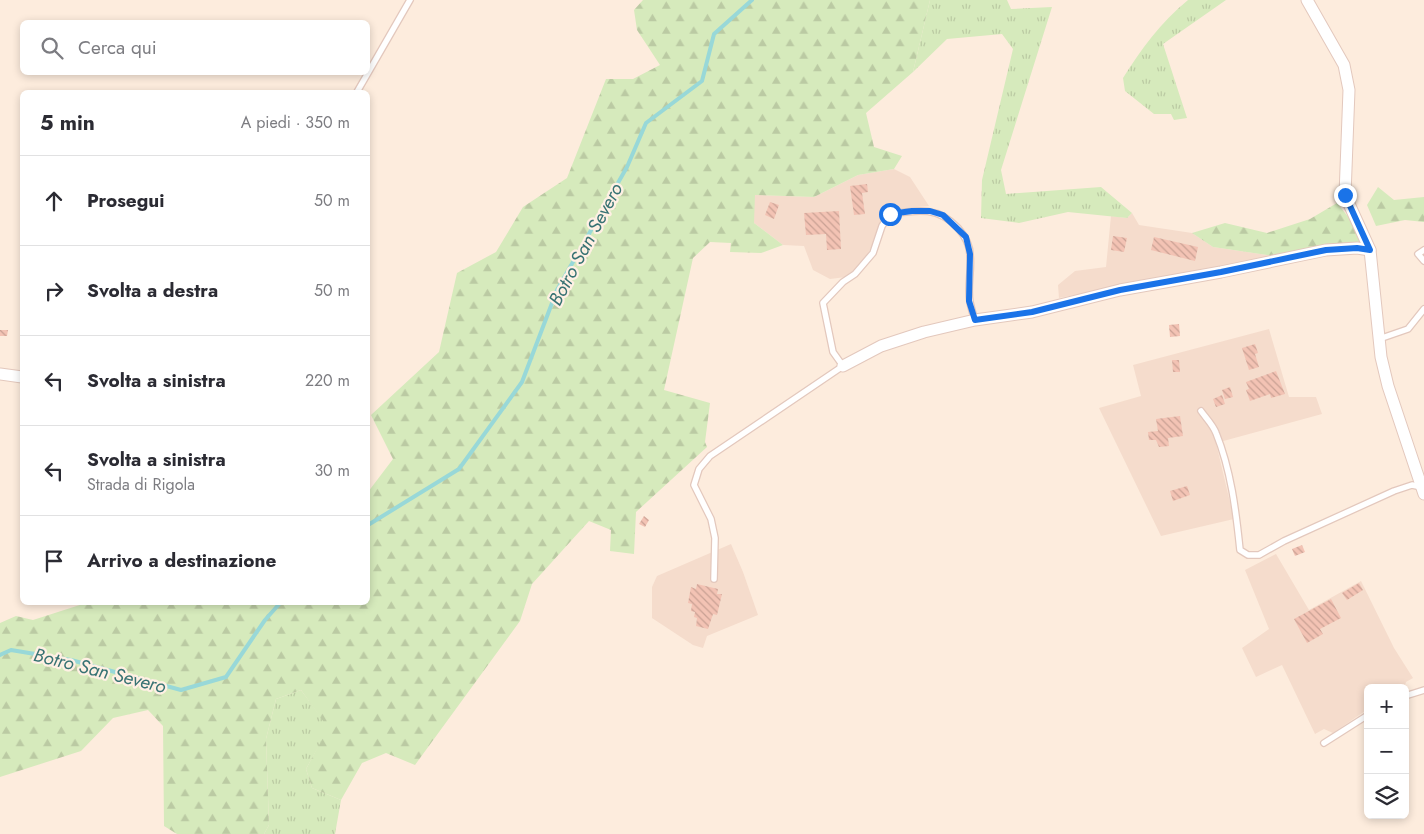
<!DOCTYPE html>
<html lang="it">
<meta charset="utf-8">
<style>
:root{--surface:#fff;--page:#f7f7f7;--text:#2b2b33;--muted:#7c7c81;--line:#e1e1e2}
body{margin:0;font-family:Jost,sans-serif;background:var(--page);color:var(--text)}
.controls{position:absolute;right:15px;bottom:15px;display:grid;overflow:hidden;border-radius:8px;box-shadow:0 2px 8px #0003}
.controls button{width:45px;height:45px;display:grid;place-items:center;padding:0;border:0;border-bottom:1px solid var(--line);background:var(--surface);color:var(--text);font:25px sans-serif}
.stop{position:absolute;width:15px;height:15px;margin:-11px;border:4px solid #1a73e8;border-radius:50%;background:#fff}
.stop.end{background:#1a73e8;border-color:#fff;box-shadow:0 1px 5px #0008}
.list{margin:0;padding:0;list-style:none}
h2{display:flex;justify-content:space-between;align-items:center;height:65px;margin:0;padding:0 20px;font-size:21px}
h2 small{font-size:16px;font-weight:400;color:var(--muted)}
.list li{display:grid;grid-template-columns:32px 1fr auto;gap:15px;align-items:center;box-sizing:border-box;height:90px;padding:0 20px;border-top:1px solid var(--line)}
.list b{display:block;font-size:19px;white-space:nowrap}
.list p{margin:0;font-size:16px;white-space:nowrap;color:var(--muted)}
.list em{font-size:16px;font-style:normal;color:var(--muted)}
.icon{flex:none;width:28px;height:28px;fill:none;stroke:currentColor;stroke-width:2;stroke-linecap:round;stroke-linejoin:round}
.map{position:relative;flex:none;width:1424px;height:834px;overflow:hidden}
.search{position:absolute;background:var(--surface);box-shadow:0 2px 8px #0003;left:20px;top:20px;width:350px;height:55px;display:flex;align-items:center;gap:12px;box-sizing:border-box;padding:0 18px;border-radius:8px;color:var(--muted);font-size:19px}
.panel{position:absolute;background:var(--surface);box-shadow:0 2px 8px #0003;left:20px;top:90px;width:350px;height:515px;border-radius:8px}
.map>svg:first-child{display:block}
</style>
<div class="map">
<svg width="1424" height="834" viewBox="0 0 1424 834">
<defs>
<pattern id="grass-tufts" width="24" height="20" patternUnits="userSpaceOnUse" patternTransform="scale(1.25)"><rect width="24" height="20" fill="#d6eabc"/><path d="M3 7l-1-3M5 7V3M7 7l1-3M15 17l-1-3M17 17v-4M19 17l1-3" fill="none" stroke="#bbcaa3"/></pattern>
<pattern id="forest-firs" width="22" height="20" patternUnits="userSpaceOnUse" patternTransform="scale(1.25)"><rect width="22" height="20" fill="#d6eabc"/><path d="M5 1l3.5 6h-7zM16 11l3.5 6h-7z" fill="#bbcaa3"/></pattern>
<pattern id="building-back-hatch" width="6" height="6" patternUnits="userSpaceOnUse" patternTransform="scale(1.25)"><rect width="6" height="6" fill="#f3c3b4"/><path d="M-1 5l2 2M0 0l6 6M5-1l2 2" fill="none" stroke="#c9a194"/></pattern>
</defs>
<rect width="100%" height="100%" fill="#fdecdd"/>
<g fill="#f5dccc">
<path d="M894,169l16,8 19,29 -37,3 -10,11 -10,26 -9,16 -17,15 -16,2 -17,-9 -9,-24 -21,-1 -29,-22v-28l60,2 44,-22z"/>
<path d="M1132,213l7,12 53,8 21,14 61,9 -215,42 -1,-13 17,-14 31,-4 5,-51 16,2z"/>
<path d="M1269,329l20,68h27l6,17 -106,29 18,76 -73,17 -62,-128 42,-12 -8,-31z"/>
<path d="M731,544l12,28 15,43 -51,21 -4,12 -10,-3 -41,-27v-31l5,-11z"/>
<path d="M1276,554l33,56 52,-29 33,67 19,30 -7,4 -2,6h-36v21l-35,24 -9,-4 -9,5 -33,-69 -26,12 -14,-29 27,-19 -24,-59z"/>
</g>
<g fill="url(#grass-tufts)">
<path d="M930,0h77l4,9 41,-2 -51,163 5,24 95,-7 31,26 -5,5 -59,-6 -49,11 -38,-5 1,-38 31,-131 -11,-15 -55,5 -34,33z"/>
<path d="M1188,0h38l-63,44 24,74 -13,2 -3,-6h-17l-29,-23 -2,-13c19,-30 37,-55 65,-78z"/>
<path d="M301,690l28,38 -23,41 6,19 29,12 -6,34h-71l5,-9 -3,-86 10,-40z"/>
</g>
<g fill="url(#forest-firs)">
<path d="M643,0h287l-17,72 -47,41 8,34 28,9 -8,13 -36,6 -44,22 -59,-2 -1,28 29,22 -22,8 -31,-1 1,-9 -21,-1 -17,16 -29,132 46,13 -5,39 2,5 -71,65 -2,42 -24,-3 1,-21 -22,-9 -57,63 -12,37 -105,144 -29,-12 -24,10 -21,37 -29,-12 -6,-19 22,-41 -27,-38 -25,9 -10,40 3,86 -5,9h-87l-13,-8 -1,-100 -15,-16 -35,8 -32,33 -81,26v-154l16,-7 17,4 53,-17 282,-1v-110l25,-33 -22,-44 68,-63 18,-79 39,-21 27,-45 44,-29 39,-99h27l27,-14 -23,-35 -3,-20z"/>
<path d="M1378,187l16,13 30,-3v25l-19,-2 -29,6 -9,-21z"/>
<path d="M1337,203l17,21 8,21 -88,11 -61,-9 -21,-14 33,-10 42,10 43,-14z"/>
</g>
<g fill="none" stroke-linecap="round" stroke-linejoin="round">
<g stroke="#98d8d8" stroke-width="4">
<path d="M368,525l91,-56 63,-87 35,-92 70,-123 19,-44 56,-42 12,-47 38,-34"/>
<path d="M0,655l11,-5 60,10 110,30 45,-13 39,-57 16,-18"/>
</g>
</g>
<g fill="url(#building-back-hatch)">
<path d="M867,184l1,8 -6,1 3,21 -11,1 -4,-29z"/>
<path d="M770,202l9,3 -5,14 -9,-4z"/>
<path d="M839,211l2,38 -14,1 -1,-16 -20,1 -2,-22z"/>
<path d="M1113,236l14,2 -3,14 -13,-2z"/>
<path d="M1154,237l44,10 -3,14 -44,-11z"/>
<path d="M1179,324l1,12 -10,1 -1,-12z"/>
<path d="M0,330h8l-1,6h-7z"/>
<path d="M1255,344l3,9 -3,1 4,13 -10,3 -7,-22z"/>
<path d="M1172,360h7l1,12h-7z"/>
<path d="M1276,371l9,23 -14,4 -1,-4 -20,7 -4,-11 3,-1 -3,-7z"/>
<path d="M1230,387l3,10 -8,2 -3,-9z"/>
<path d="M1222,395l3,9 -9,3 -3,-8z"/>
<path d="M1180,416l3,20 -15,2 1,8 -10,1 -3,-7h-7l-1,-8 10,-1 -2,-12z"/>
<path d="M1187,486l3,9 -17,6 -3,-10z"/>
<path d="M644,516l5,4 -4,7 -6,-3z"/>
<path d="M1302,545l3,7 -10,4 -3,-7z"/>
<path d="M1359,583l4,7 -16,10 -5,-7z"/>
<path d="M697,584l21,5 -1,5h5l-5,21 -4,-1 -5,15 -12,-3 1,-8 -3,-1 1,-5 -4,-1 1,-7 -4,-1 3,-16 5,2z"/>
<path d="M1331,599l10,19 -21,11 3,5 -16,9 -13,-24z"/>
</g>
<g fill="none" stroke-linecap="round" stroke-linejoin="round">
<defs>
<g id="lane">
<path d="M357,92l53,-92"/>
<path d="M1424,250l-6,4 6,7"/>
<path d="M1379,339l29,-10 16,-20"/>
<path d="M1201,411c5,7 12,14 15,22 15,37 20,78 24,117l8,5h11l25,-14 110,-50 18,-6 10,2"/>
<path d="M714,579l1,-41 -4,-19 -17,-34 5,-16 11,-13 133,-90 -10,-14 -10,-49 20,-21 12,-8 18,-21 9,-27 8,-12c27,-4 48,-8 68,14 7,8 12,16 12,27 2,15 -3,32 0,47 1,6 3,12 5,18"/>
<path d="M1405,696l19,-6"/>
<path d="M1324,743l44,-28"/>
</g>
<g id="street">
<path d="M1307,0l37,65 5,25 -4,105 25,55 11,107 7,29 36,108"/>
<path d="M843,366l38,-20 43,-14 51,-12 57,-8 88,-22 101,-18 105,-22 31,-2 13,2"/>
<path d="M0,374l22,3"/>
</g>
</defs>
<use href="#lane" stroke="#e3c8bd" stroke-width="8"/>
<use href="#street" stroke="#e3c8bd" stroke-width="13"/>
<use href="#lane" stroke="#fff" stroke-width="5.5"/>
<use href="#street" stroke="#fff" stroke-width="11"/>
</g>
<g fill="none" stroke-linecap="round" stroke-linejoin="round">
<path stroke="#1a73e8" stroke-width="6" d="M890,214l22,-3h18l13,4 23,22 4,17 -1,47 6,19 57,-8 88,-22 101,-18 105,-22 31,-2 13,2 -25,-55"/>
</g>
<g text-anchor="middle" stroke-width="4.5" stroke-linejoin="round" paint-order="stroke">
<g font-size="19" font-style="italic" fill="#377273" stroke="#fff0e4">
<text transform="translate(585 244) rotate(-62)" y="7">Botro San Severo</text>
<text transform="translate(100 670) rotate(14)" y="7">Botro San Severo</text>
</g>
</g>
</svg>
<div class="controls">
<button>+</button>
<button>−</button>
<button><svg class="icon" aria-label="layers" viewBox="0 0 24 24"><path d="M12 4l9 5-9 5-9-5zM3 14l9 5 9-5"/></svg></button>
</div>
<div class="stop" style="left:890px;top:214px"></div>
<div class="stop end" style="left:1345px;top:195px"></div>
<div class="search"><svg class="icon" aria-label="search" viewBox="0 0 24 24"><circle cx="10" cy="10" r="6"/><path d="M15 15l6 6"/></svg>Cerca qui</div>
<section class="panel">
<h2>5 min<small>A piedi · 350 m</small></h2>
<ul class="list">
<li><svg class="icon" aria-label="ahead" viewBox="0 0 24 24"><path d="M12 20V5M6 11l6-6 6 6"/></svg><div><b>Prosegui</b></div><em>50 m</em></li>
<li><svg class="icon" aria-label="right" viewBox="0 0 24 24"><path d="M7 20v-9h11M14 6l5 5-5 5"/></svg><div><b>Svolta a destra</b></div><em>50 m</em></li>
<li><svg class="icon" aria-label="left" viewBox="0 0 24 24"><path d="M17 20v-9H6M10 6l-5 5 5 5"/></svg><div><b>Svolta a sinistra</b></div><em>220 m</em></li>
<li><svg class="icon" aria-label="left" viewBox="0 0 24 24"><path d="M17 20v-9H6M10 6l-5 5 5 5"/></svg><div><b>Svolta a sinistra</b><p>Strada di Rigola</p></div><em>30 m</em></li>
<li><svg class="icon" aria-label="arrive" viewBox="0 0 24 24"><path d="M6 21V4h12l-3 4 3 4H6"/></svg><div><b>Arrivo a destinazione</b></div></li>
</ul>
</section>
</div>
